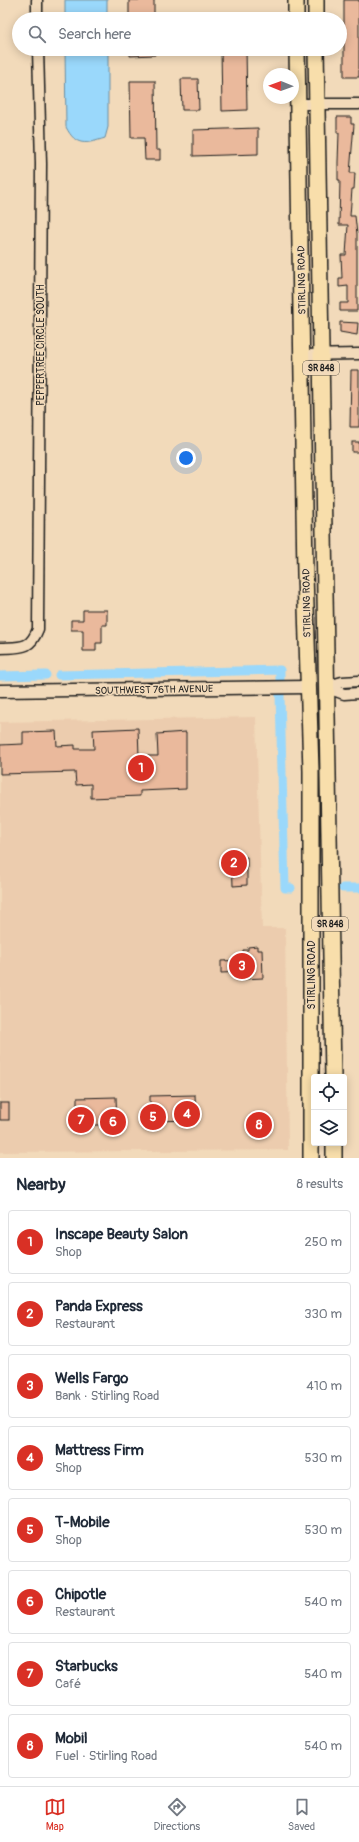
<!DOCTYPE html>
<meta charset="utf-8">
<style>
:root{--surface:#fff;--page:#f6f6f7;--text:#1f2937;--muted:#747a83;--line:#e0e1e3;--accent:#d93025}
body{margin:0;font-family:Pangolin,sans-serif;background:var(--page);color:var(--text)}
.controls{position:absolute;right:12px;bottom:12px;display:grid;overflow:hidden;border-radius:4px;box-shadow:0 2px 10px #0003}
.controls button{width:36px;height:36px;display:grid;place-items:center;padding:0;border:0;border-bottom:1px solid var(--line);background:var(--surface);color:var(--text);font:20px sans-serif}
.compass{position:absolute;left:263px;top:68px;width:36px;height:36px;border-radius:50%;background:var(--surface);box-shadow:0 2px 10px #0003;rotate:271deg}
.you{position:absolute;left:186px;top:458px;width:14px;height:14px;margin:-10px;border:3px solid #fff;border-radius:50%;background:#1a73e8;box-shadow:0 0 0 6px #1a73e833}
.badge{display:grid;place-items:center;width:26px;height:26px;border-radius:50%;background:var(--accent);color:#fff;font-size:13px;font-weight:700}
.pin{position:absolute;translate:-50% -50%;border:2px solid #fff;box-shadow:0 1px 4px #0006}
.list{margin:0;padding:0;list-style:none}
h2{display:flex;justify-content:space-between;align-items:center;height:52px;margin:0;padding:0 16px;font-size:17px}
h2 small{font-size:13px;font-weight:400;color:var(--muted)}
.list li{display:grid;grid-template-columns:26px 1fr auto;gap:12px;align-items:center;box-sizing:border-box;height:64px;margin:0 8px 8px;padding:0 8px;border:1px solid var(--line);border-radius:4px}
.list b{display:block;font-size:15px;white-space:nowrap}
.list p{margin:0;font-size:13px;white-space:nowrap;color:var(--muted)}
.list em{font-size:13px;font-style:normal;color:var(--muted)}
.icon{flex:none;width:22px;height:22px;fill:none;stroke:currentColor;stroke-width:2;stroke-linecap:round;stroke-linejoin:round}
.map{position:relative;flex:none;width:359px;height:1158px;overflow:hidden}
.search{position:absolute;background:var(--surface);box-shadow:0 2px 10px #0003;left:12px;right:12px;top:12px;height:44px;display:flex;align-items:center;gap:10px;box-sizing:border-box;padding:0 14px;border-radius:22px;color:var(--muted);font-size:15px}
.sheet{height:628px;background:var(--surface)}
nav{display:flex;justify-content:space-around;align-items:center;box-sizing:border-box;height:56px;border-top:1px solid var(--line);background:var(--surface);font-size:11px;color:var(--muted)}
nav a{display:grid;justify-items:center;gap:2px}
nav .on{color:var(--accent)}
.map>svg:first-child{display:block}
</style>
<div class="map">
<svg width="359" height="1158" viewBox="0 0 359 1158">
<rect width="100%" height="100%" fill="#f2daba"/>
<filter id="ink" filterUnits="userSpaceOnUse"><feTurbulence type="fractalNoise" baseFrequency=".025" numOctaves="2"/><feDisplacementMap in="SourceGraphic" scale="8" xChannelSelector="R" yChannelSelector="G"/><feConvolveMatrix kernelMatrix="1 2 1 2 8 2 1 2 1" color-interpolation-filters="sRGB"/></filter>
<g filter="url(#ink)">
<path fill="#ecccae" d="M256,717l6,211h23l3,222 -288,2v-430z"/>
<g fill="#9ad8fb" stroke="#688da2">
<rect x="65" y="0" width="42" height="19"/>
<path d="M65,49h43v78l-3,11c-19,6 -29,9 -39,-11z"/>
</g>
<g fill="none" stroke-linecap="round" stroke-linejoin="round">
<g stroke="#9ad8fb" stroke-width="9">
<path d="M59,675l221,-5v10"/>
<path d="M0,676l46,-1"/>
<path d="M280,695l5,193h6"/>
<path d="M343,888h16"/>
</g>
</g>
<g fill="#eab99c" stroke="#1c1c1c">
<rect x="129" y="0" width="25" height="19"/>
<rect x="344" y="0" width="15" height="77"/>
<path d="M130,49h25v6l-25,1z"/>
<path d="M221,49h25l1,61 -25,1z"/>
<path d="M181,79h17l1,31h-17z"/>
<path d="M130,81h25l1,69h4v10h-15l-1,-22h-13z"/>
<path d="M337,117h14v7h3l-4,49h5l-1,16h-2l-2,27h5l2,18v77h-17v-8h8v-17l-9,1v-9h3l-1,-23h5l2,-30h-9l1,-45h-2v-18l1,-29h-2z"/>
<path d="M258,128v26l-65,2v-26z"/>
<path d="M340,322l18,1 -1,12 -17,-3z"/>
<path d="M351,370h8v57h-9z"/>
<rect x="352" y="442" width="7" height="10"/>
<path d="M83,610h24v15h-5v18h-6v8h-13v-21h-12v-10h12z"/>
<path d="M138,728l1,28h19l-1,-22 29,-2v57l-46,2v5l-49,2v-14l-15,1 -1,-13 -75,2v-29l23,-1v-12l33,-1 1,15 18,-1v4h19l-1,-19z"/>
<path d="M232,857h15v28l-14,1z"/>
<path d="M257,946v4h5l1,28 -20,1v-7l-22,1v-12l22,-1v-10h5v-3z"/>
<path d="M195,1095l1,25 -46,1v-25z"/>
<path d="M116,1097l1,28h-40v-27z"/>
<rect x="0" y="1103" width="9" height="17"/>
</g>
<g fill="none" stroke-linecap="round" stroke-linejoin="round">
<defs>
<g id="minor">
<path d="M37,0v19"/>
<path d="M298,104h61"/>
<path d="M302,355l57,-1"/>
<path d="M0,648c21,-1 30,2 38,-19l3,-465 -3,-115"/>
<path d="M325,687l19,7 15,-1"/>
<path d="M325,687l17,-5 17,-1"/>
</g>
<path id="tertiary" d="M0,691l308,-4"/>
<g id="primary">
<path d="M296,0v19"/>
<path d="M316,0v19"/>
<path d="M297,49l8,525 6,197v387"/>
<path d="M316,49l17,1028"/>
<path d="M334,1143v15"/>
</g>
</defs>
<use href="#minor" stroke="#1c1c1c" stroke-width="13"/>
<use href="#tertiary" stroke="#1c1c1c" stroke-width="15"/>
<use href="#primary" stroke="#1c1c1c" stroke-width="18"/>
<use href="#minor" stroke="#f2daba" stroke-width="10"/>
<use href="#tertiary" stroke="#f2daba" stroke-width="12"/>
<use href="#primary" stroke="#f8deab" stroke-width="15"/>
</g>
</g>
<g text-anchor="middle" stroke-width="3" stroke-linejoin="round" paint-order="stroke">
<g fill="#f2daba" stroke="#5c554b" stroke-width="1">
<rect x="303" y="361" width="36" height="14" rx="3"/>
<rect x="312" y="917" width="36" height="14" rx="3"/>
</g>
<g font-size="9" font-weight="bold" fill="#1c1c1c">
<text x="321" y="371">SR 848</text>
<text x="330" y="927">SR 848</text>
</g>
<g font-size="10" fill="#1c1c1c" stroke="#f2daba">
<text transform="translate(301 280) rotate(-91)" y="4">STIRLING ROAD</text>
<text transform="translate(40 345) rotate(-90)" y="4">PEPPERTREE CIRCLE SOUTH</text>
<text transform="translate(306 603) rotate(-91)" y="4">STIRLING ROAD</text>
<text transform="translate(154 689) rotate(-1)" y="4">SOUTHWEST 76TH AVENUE</text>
<text transform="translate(311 975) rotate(-90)" y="4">STIRLING ROAD</text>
</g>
</g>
</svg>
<div class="controls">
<button><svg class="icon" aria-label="locate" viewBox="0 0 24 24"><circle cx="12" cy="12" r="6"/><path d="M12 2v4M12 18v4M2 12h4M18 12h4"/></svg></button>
<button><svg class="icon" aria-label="layers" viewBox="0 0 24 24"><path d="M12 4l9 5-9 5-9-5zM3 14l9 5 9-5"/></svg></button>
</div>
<svg class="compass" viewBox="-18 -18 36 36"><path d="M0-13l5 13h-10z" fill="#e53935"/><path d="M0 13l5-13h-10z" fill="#747a83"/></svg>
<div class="you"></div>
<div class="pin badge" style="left:141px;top:768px">1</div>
<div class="pin badge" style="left:234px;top:863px">2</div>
<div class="pin badge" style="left:242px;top:966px">3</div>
<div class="pin badge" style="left:187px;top:1114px">4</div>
<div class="pin badge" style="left:153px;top:1117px">5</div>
<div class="pin badge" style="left:113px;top:1122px">6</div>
<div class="pin badge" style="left:81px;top:1120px">7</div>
<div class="pin badge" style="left:259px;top:1125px">8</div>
<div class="search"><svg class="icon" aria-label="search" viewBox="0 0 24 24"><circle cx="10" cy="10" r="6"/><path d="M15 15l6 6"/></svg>Search here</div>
</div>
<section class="sheet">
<h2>Nearby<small>8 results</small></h2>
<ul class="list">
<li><span class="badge">1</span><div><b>Inscape Beauty Salon</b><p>Shop</p></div><em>250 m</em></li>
<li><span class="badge">2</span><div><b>Panda Express</b><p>Restaurant</p></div><em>330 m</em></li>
<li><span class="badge">3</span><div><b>Wells Fargo</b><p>Bank · Stirling Road</p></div><em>410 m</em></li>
<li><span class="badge">4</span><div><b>Mattress Firm</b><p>Shop</p></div><em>530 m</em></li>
<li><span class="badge">5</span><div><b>T-Mobile</b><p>Shop</p></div><em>530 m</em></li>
<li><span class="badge">6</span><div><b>Chipotle</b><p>Restaurant</p></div><em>540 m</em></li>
<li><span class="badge">7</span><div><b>Starbucks</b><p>Café</p></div><em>540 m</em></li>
<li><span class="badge">8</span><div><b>Mobil</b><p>Fuel · Stirling Road</p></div><em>540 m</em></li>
</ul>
</section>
<nav>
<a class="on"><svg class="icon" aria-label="map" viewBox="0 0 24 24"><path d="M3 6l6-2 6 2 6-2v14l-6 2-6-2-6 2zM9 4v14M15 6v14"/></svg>Map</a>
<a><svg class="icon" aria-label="directions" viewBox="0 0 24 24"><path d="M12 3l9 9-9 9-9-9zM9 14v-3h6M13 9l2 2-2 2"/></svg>Directions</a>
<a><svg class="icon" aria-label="saved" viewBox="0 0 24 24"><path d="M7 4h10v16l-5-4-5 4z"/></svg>Saved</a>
</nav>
